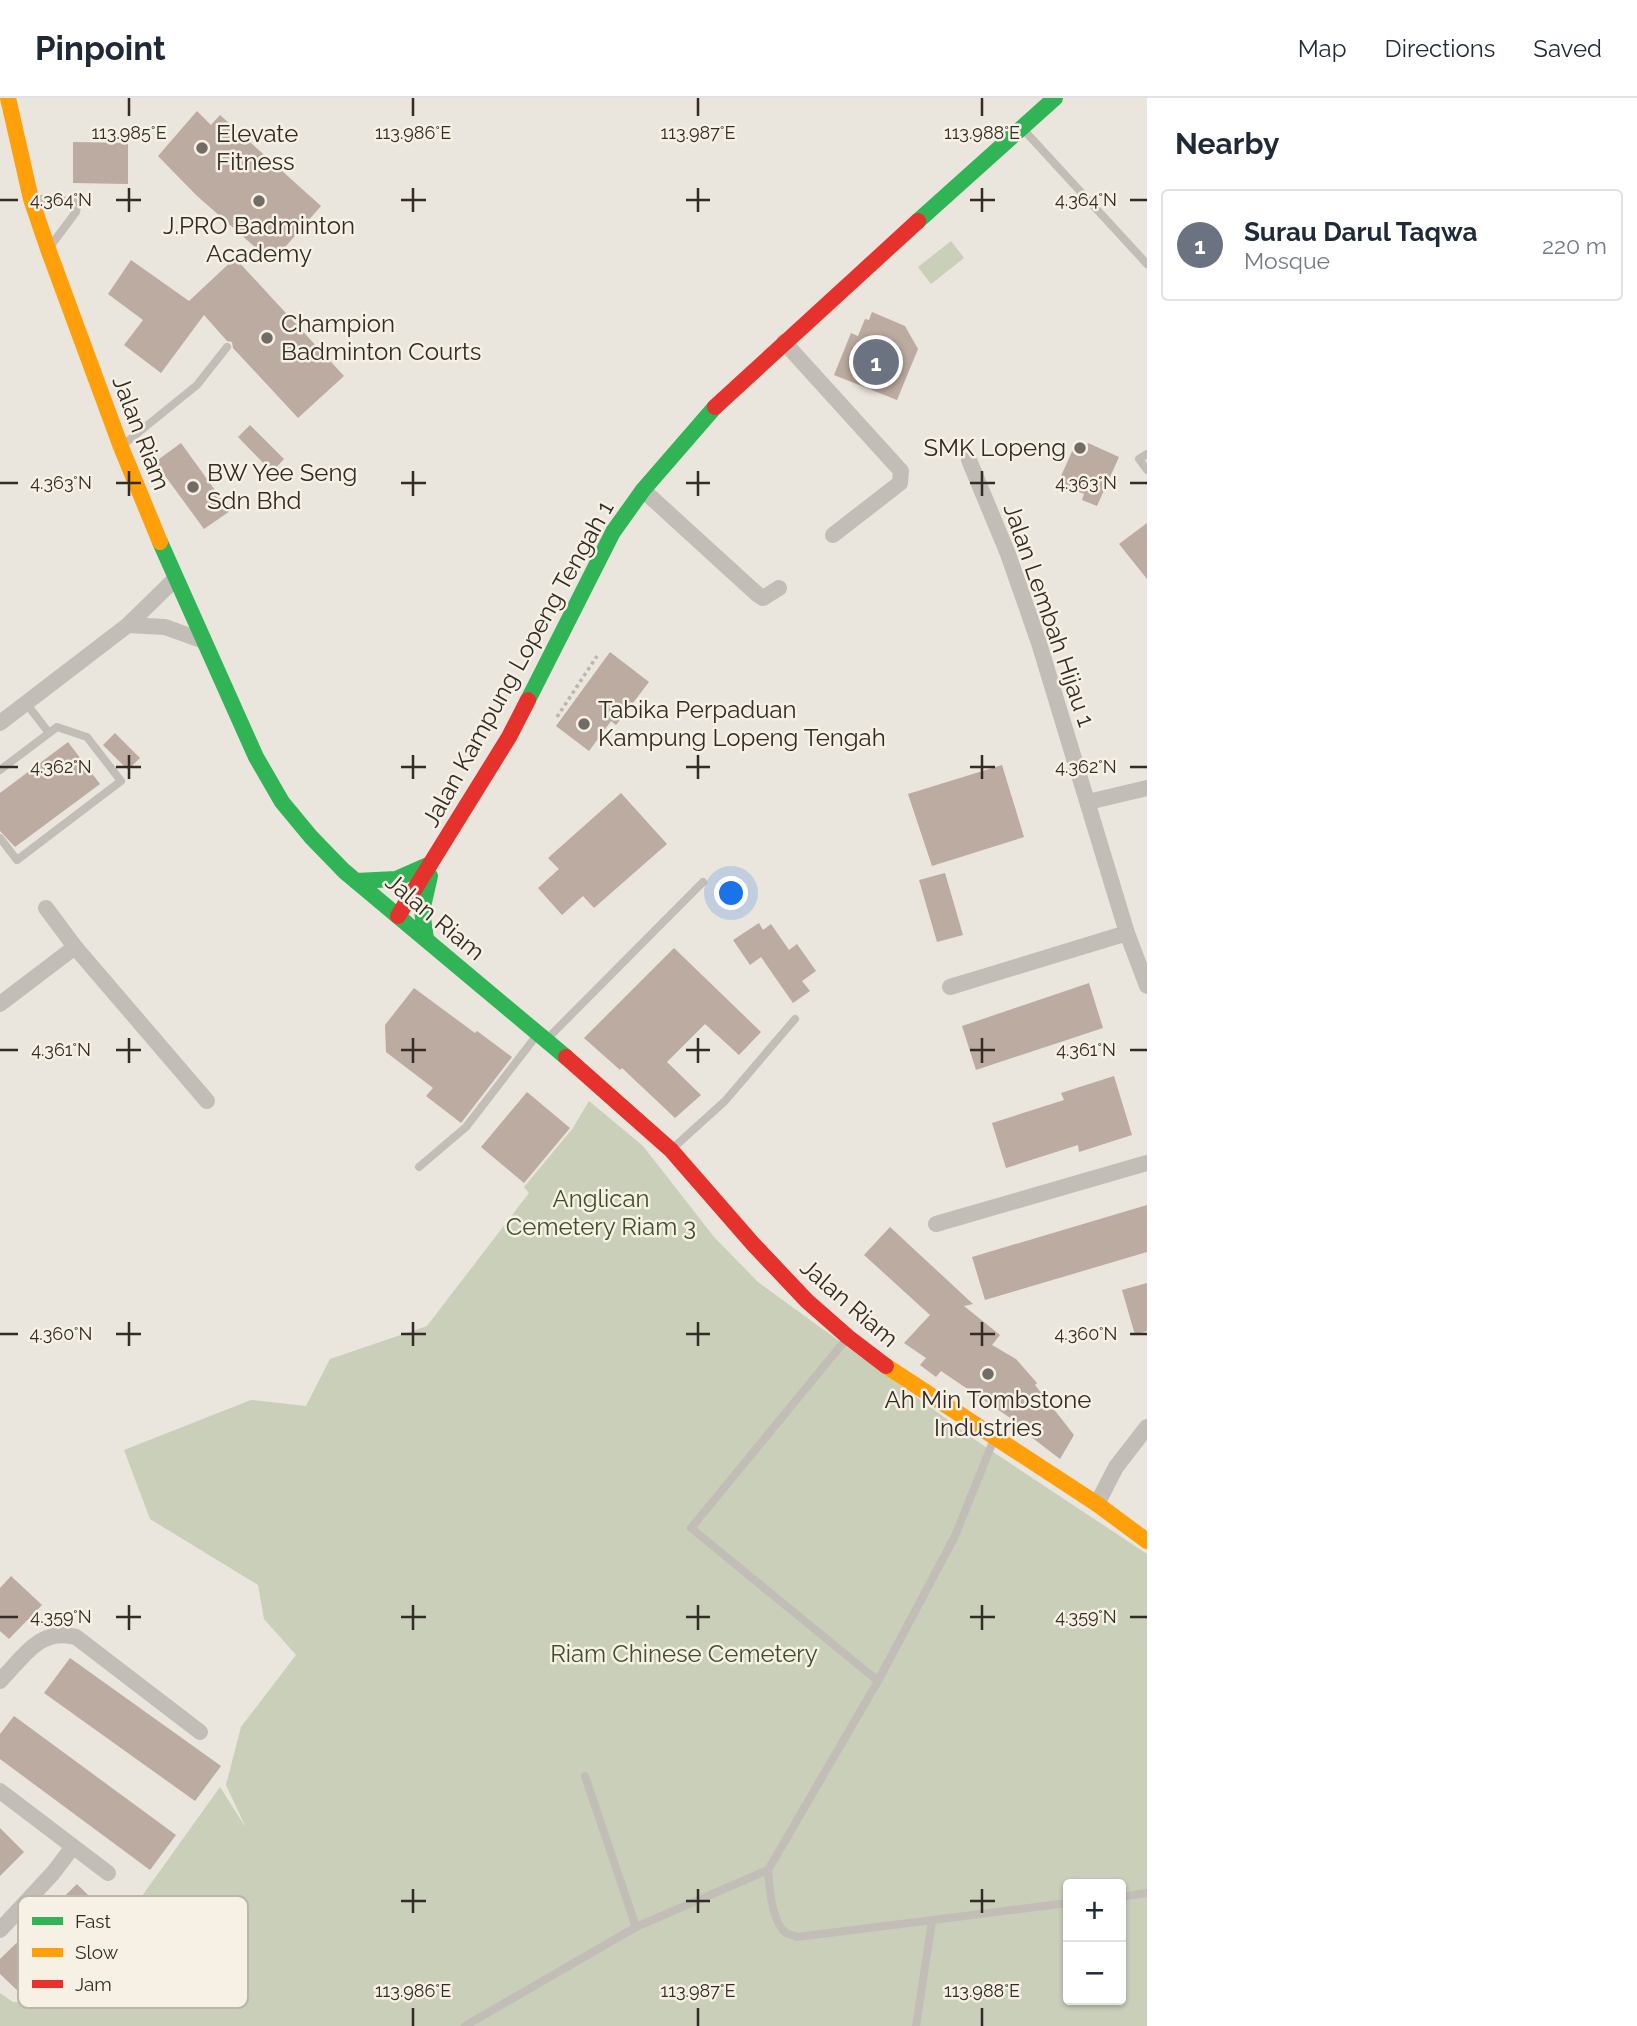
<!DOCTYPE html>
<meta charset="utf-8">
<style>
:root{--surface:#fff;--page:#f2f2f3;--text:#1f2937;--muted:#747a83;--line:#e0e1e3;--accent:#d93025}
body{margin:0;font-family:Raleway,sans-serif;background:var(--page);color:var(--text)}
.controls{position:absolute;right:21px;bottom:21px;display:grid;overflow:hidden;border-radius:7px;box-shadow:0 2px 5px #0004}
.controls button{width:63px;height:63px;display:grid;place-items:center;padding:0;border:0;border-bottom:2px solid var(--line);background:var(--surface);color:var(--text);font:35px sans-serif}
.you{position:absolute;left:732px;top:796px;width:24px;height:24px;margin:-18px;border:5px solid #fff;border-radius:50%;background:#1a73e8;box-shadow:0 0 0 10px #1a73e833}
.badge{display:grid;place-items:center;width:46px;height:46px;border-radius:50%;background:var(--accent);color:#fff;font-size:23px;font-weight:700}
.pin{position:absolute;translate:-50% -50%;border:4px solid #fff;box-shadow:0 2px 7px #0006}
.list{margin:0;padding:0;list-style:none}
h2{display:flex;justify-content:space-between;align-items:center;height:91px;margin:0;padding:0 28px;font-size:30px}
h2 small{font-size:23px;font-weight:400;color:var(--muted)}
.list li{display:grid;grid-template-columns:46px 1fr auto;gap:21px;align-items:center;box-sizing:border-box;height:112px;margin:0 14px 14px;padding:0 14px;border:2px solid var(--line);border-radius:7px}
.list b{display:block;font-size:26px;white-space:nowrap}
.list p{margin:0;font-size:23px;white-space:nowrap;color:var(--muted)}
.list em{font-size:23px;font-style:normal;color:var(--muted)}
.map{position:relative;flex:none;width:1147px;height:1928px;overflow:hidden}
header{display:flex;align-items:center;gap:42px;box-sizing:border-box;height:98px;padding:0 35px;background:var(--surface);border-bottom:2px solid var(--line)}
header strong{font-size:33px}
nav{display:flex;gap:38px;margin-inline-start:auto;font-size:24px}
main{display:flex}
aside{flex:1;background:var(--surface)}
.map>svg:first-child{display:block}
</style>
<header>
<strong>Pinpoint</strong>
<nav><a>Map</a><a>Directions</a><a>Saved</a></nav>
</header>
<main>
<div class="map">
<svg width="1147" height="1928" viewBox="0 0 1147 1928">
<rect width="100%" height="100%" fill="#eae5dd"/>
<g fill="#c9cfb8" fill-rule="evenodd">
<path d="M951,143l13,17 -33,26 -13,-17z"/>
<path d="M589,1003l54,45 71,91 44,45 223,162 166,110v472h-1147v-33l13,9 27,1 82,-79 98,-137 26,41 -20,-43 15,-58 55,-72 -32,-36 -6,-34 -108,-66 -26,-69 127,-50 55,6 24,-47 97,-33 102,-133 -5,-6 49,-59zM1068,1786h53v116h-53z"/>
</g>
<g fill="#bcaba0">
<path d="M197,13l14,14 9,-10 101,91 -49,56 -76,-67 -38,-39z"/>
<path d="M73,44l55,1v41l-55,-1z"/>
<path d="M235,160l109,118 -46,42 -65,-70 -1,-6 -5,-1 -23,-26 -43,58 -37,-28 19,-25 -35,-26 23,-34 58,41z"/>
<path d="M872,214l33,14 13,23 -21,51 -63,-25 17,-42 7,3 7,-17 4,1z"/>
<path d="M250,327l34,34 -12,13 -34,-35z"/>
<path d="M181,345l49,68 -26,18 -49,-67z"/>
<path d="M1088,345l31,14 -22,49 -15,-6 2,-6 -26,-11 16,-36 10,5z"/>
<path d="M1147,425v56l-28,-35z"/>
<path d="M610,554l39,30 -33,43 -5,-4 -22,30 -33,-25z"/>
<path d="M115,635l25,25 -12,12 -25,-25z"/>
<path d="M68,644l32,42 -85,63 -15,-16v-38z"/>
<path d="M1002,667l22,72 -92,29 -24,-72z"/>
<path d="M621,695l46,51 -73,64 -11,-12 -21,19 -24,-27 21,-19 -11,-11z"/>
<path d="M945,775l18,62 -26,7 -18,-62z"/>
<path d="M759,825l4,7 8,-6 18,26 8,-6 19,27 -14,10 8,10 -17,12 -32,-46 -11,8 -17,-25z"/>
<path d="M674,850l87,84 -22,23 -34,-31 -38,38 34,33 -26,23 -53,-50 -2,2 -36,-32z"/>
<path d="M1089,885l14,45 -127,42 -14,-44z"/>
<path d="M414,890l61,45 2,-2 35,26 -51,66 -35,-27 7,-8 -47,-36 -1,-27z"/>
<path d="M1114,978l18,59 -53,17 -1,-7 -72,23 -14,-45 72,-23 -3,-7z"/>
<path d="M527,994l43,36 -46,55 -43,-36z"/>
<path d="M1147,1107v47l-162,48 -13,-43z"/>
<path d="M890,1129l83,77 -9,2 36,29 -8,10 24,14 21,24 -2,2 39,50 -14,24 -38,-29v-4l-81,-55 -5,6 -16,-12 6,-7 -22,-15 26,-28 -66,-60z"/>
<path d="M1147,1185v48l-12,4 -13,-45z"/>
<path d="M11,1478l31,29 -33,34 -9,-8v-43z"/>
<path d="M70,1560l151,108 -26,35 -151,-108z"/>
<path d="M14,1618l162,119 -26,35 -150,-111v-25z"/>
<path d="M0,1730l24,24 -24,24z"/>
<path d="M77,1786l34,34 -43,44 -32,28 -17,2 -19,-18v-15z"/>
</g>
<g fill="none" stroke-linecap="round" stroke-linejoin="round">
<path stroke="#bbb5af" stroke-width="3.5" stroke-dasharray="3.5 3.5" stroke-linecap="butt" d="M557,619l40,-61"/>
<g stroke="#c2bdb7" stroke-width="8">
<path d="M1022,30l125,136"/>
<path d="M34,101h22l22,4 -2,9 -27,36"/>
<path d="M123,347l74,-60 30,-38"/>
<path d="M1147,356l-8,5 8,11"/>
<path d="M26,605l23,30"/>
<path d="M0,672l57,-43 30,10 34,44 -104,79 -17,-22"/>
<path d="M546,942l157,-158"/>
<path d="M673,1050l52,-47 70,-82"/>
<path d="M419,1069l47,-40 71,-92"/>
<path d="M848,1239l-157,191 187,153"/>
<path d="M585,1678l51,151"/>
<path d="M768,1772c1,15 4,52 17,62 4,3 8,3 12,5l271,-34"/>
<path d="M1121,1799l26,-4"/>
<path d="M465,1928l171,-99 132,-57 110,-189 77,-145 39,-97"/>
<path d="M916,1928l16,-105"/>
</g>
<g stroke="#c2bdb7" stroke-width="16">
<path d="M784,244l117,129 -1,12 -67,52"/>
<path d="M969,362l39,94 31,89 88,290 20,53"/>
<path d="M643,392l114,104 6,4 16,-10"/>
<path d="M128,527l37,2 39,14"/>
<path d="M0,625l128,-98 47,-46"/>
<path d="M1088,704l59,-14"/>
<path d="M46,810l29,39 132,154"/>
<path d="M950,889l177,-54"/>
<path d="M0,906l75,-57"/>
<path d="M936,1126l211,-61"/>
<path d="M1097,1406l19,-37 31,-40"/>
<path d="M0,1583c23,-23 39,-54 76,-44l124,95"/>
<path d="M0,1693l108,82"/>
<path d="M0,1832l53,-57 19,-25"/>
</g>
<g stroke="#30b455" stroke-width="16">
<path d="M918,123l137,-123"/>
<path d="M160,444l96,215 26,45 29,35 33,34 222,186"/>
<path d="M528,602l85,-168 30,-42 72,-83"/>
<path d="M356,783l40,-2 34,-15"/>
<path d="M426,841l-4,-28 8,-35"/>
</g>
<g stroke="#ff9f0a" stroke-width="16">
<path d="M8,0l23,101 17,50 73,198 39,95"/>
<path d="M886,1268l211,138 50,37"/>
</g>
<g stroke="#e5322d" stroke-width="16">
<path d="M715,309l203,-186"/>
<path d="M398,818l111,-179 19,-37"/>
<path d="M566,959l105,93 82,94 54,57 41,36 38,29"/>
</g>
</g>
<path fill="none" stroke="#322b26" stroke-width="2.5" d="M129,0v18M413,0v18M698,0v18M982,0v18M129,90v24M413,90v24M698,90v24M982,90v24M0,102h18M116,102h25M401,102h25M686,102h24M970,102h25M1130,102h17M129,373v25M413,373v25M698,373v25M982,373v25M0,385h18M116,385h25M401,385h25M686,385h24M970,385h25M1130,385h17M129,657v24M413,657v24M698,657v24M982,657v24M0,669h18M116,669h25M401,669h25M686,669h24M970,669h25M1130,669h17M129,940v25M413,940v25M698,940v25M982,940v25M0,952h18M116,952h25M401,952h25M686,952h24M970,952h25M1130,952h17M129,1224v24M413,1224v24M698,1224v24M982,1224v24M0,1236h18M116,1236h25M401,1236h25M686,1236h24M970,1236h25M1130,1236h17M129,1507v25M413,1507v25M698,1507v25M982,1507v25M0,1519h18M116,1519h25M401,1519h25M686,1519h24M970,1519h25M1130,1519h17M413,1791v24M698,1791v24M982,1791v24M401,1803h25M686,1803h24M970,1803h25M413,1910v18M698,1910v18M982,1910v18"/>
<g fill="#726c66" stroke="#f7f0e4" stroke-width="2.5">
<circle cx="202" cy="50" r="7"/>
<circle cx="259" cy="103" r="7"/>
<circle cx="267" cy="240" r="7"/>
<circle cx="1080" cy="350" r="7"/>
<circle cx="193" cy="389" r="7"/>
<circle cx="584" cy="626" r="7"/>
<circle cx="988" cy="1276" r="7"/>
</g>
<g text-anchor="middle" stroke-width="5" stroke-linejoin="round" paint-order="stroke">
<g font-size="24" fill="#322b26" stroke="#f7f0e4" text-anchor="start">
<text x="216" y="44">Elevate<tspan x="216" dy="28">Fitness</tspan></text>
<text x="259" y="136" text-anchor="middle">J.PRO Badminton<tspan x="259" dy="28">Academy</tspan></text>
<text x="281" y="234">Champion<tspan x="281" dy="28">Badminton Courts</tspan></text>
<text x="1066" y="358" text-anchor="end">SMK Lopeng</text>
<text x="207" y="383">BW Yee Seng<tspan x="207" dy="28">Sdn Bhd</tspan></text>
<text x="598" y="620">Tabika Perpaduan<tspan x="598" dy="28">Kampung Lopeng Tengah</tspan></text>
<text x="988" y="1310" text-anchor="middle">Ah Min Tombstone<tspan x="988" dy="28">Industries</tspan></text>
</g>
<g font-size="24" fill="#322b26" stroke="#f7f0e4">
<text transform="translate(141 335) rotate(69)" y="8">Jalan Riam</text>
<text transform="translate(1049 517) rotate(71)" y="8">Jalan Lembah Hijau 1</text>
<text transform="translate(518 566) rotate(-61)" y="8">Jalan Kampung Lopeng Tengah 1</text>
<text transform="translate(435 819) rotate(40)" y="8">Jalan Riam</text>
<text transform="translate(849 1205) rotate(41)" y="8">Jalan Riam</text>
</g>
<g font-size="24" fill="#3f4f2b" stroke="#f7f0e4">
<text x="601" y="1109">Anglican<tspan x="601" dy="28">Cemetery Riam 3</tspan></text>
<text x="684" y="1564">Riam Chinese Cemetery</text>
</g>
</g>
<rect x="18" y="1798" width="230" height="112" rx="10" fill="#f7f0e4" stroke="#bcb5ab" stroke-width="2"/>
<rect x="32" y="1819" width="31" height="8" fill="#30b455"/>
<rect x="32" y="1850" width="31" height="9" fill="#ff9f0a"/>
<rect x="32" y="1882" width="31" height="8" fill="#e5322d"/>
<g font-size="19" fill="#322b26">
<text x="75" y="1830">Fast</text>
<text x="75" y="1861">Slow</text>
<text x="75" y="1893">Jam</text>
</g>
<g font-size="18" text-anchor="middle" fill="#322b26" stroke="#f7f0e4" stroke-width="5" stroke-linejoin="round" paint-order="stroke">
<text x="129" y="41">113.985°E</text>
<text x="413" y="41">113.986°E</text>
<text x="698" y="41">113.987°E</text>
<text x="982" y="41">113.988°E</text>
<text x="61" y="108">4.364°N</text>
<text x="1086" y="108">4.364°N</text>
<text x="61" y="391">4.363°N</text>
<text x="1086" y="391">4.363°N</text>
<text x="61" y="675">4.362°N</text>
<text x="1086" y="675">4.362°N</text>
<text x="61" y="958">4.361°N</text>
<text x="1086" y="958">4.361°N</text>
<text x="61" y="1242">4.360°N</text>
<text x="1086" y="1242">4.360°N</text>
<text x="61" y="1525">4.359°N</text>
<text x="1086" y="1525">4.359°N</text>
<text x="413" y="1899">113.986°E</text>
<text x="698" y="1899">113.987°E</text>
<text x="982" y="1899">113.988°E</text>
</g>
</svg>
<div class="controls">
<button>+</button>
<button>−</button>
</div>
<div class="you"></div>
<div class="pin badge" style="left:876px;top:264px;background:#6b7280">1</div>
</div>
<aside>
<h2>Nearby<small></small></h2>
<ul class="list">
<li><span class="badge" style="background:#6b7280">1</span><div><b>Surau Darul Taqwa</b><p>Mosque</p></div><em>220 m</em></li>
</ul>
</aside>
</main>
